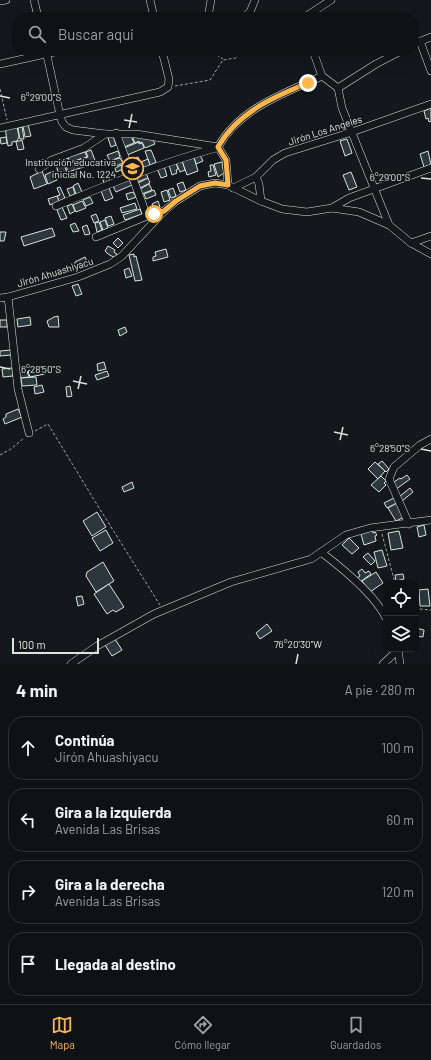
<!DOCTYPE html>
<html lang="es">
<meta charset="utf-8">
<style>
:root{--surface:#0f1215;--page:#181b1e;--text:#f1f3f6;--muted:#9b9ea0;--line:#2f3234;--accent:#ffb74d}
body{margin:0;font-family:Barlow,sans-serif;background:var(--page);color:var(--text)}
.controls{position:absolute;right:12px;bottom:12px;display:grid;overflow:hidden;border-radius:8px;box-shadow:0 4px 16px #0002}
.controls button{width:36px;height:36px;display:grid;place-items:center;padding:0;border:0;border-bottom:1px solid var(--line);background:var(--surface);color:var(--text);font:20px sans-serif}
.scale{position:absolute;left:12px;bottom:10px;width:87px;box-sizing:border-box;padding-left:4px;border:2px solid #d8e6dc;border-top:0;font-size:11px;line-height:14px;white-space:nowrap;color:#d8e6dc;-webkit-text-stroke:3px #14181c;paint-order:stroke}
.stop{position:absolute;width:12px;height:12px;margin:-9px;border:3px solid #ffb74d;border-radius:50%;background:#fff}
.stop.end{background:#ffb74d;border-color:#fff;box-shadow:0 1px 4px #0008}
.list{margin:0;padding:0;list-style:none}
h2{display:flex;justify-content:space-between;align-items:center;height:52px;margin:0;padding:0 16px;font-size:17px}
h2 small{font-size:13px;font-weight:400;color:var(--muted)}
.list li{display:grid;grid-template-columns:26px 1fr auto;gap:12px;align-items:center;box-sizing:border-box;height:64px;margin:0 8px 8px;padding:0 8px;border:1px solid var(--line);border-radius:16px}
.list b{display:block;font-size:15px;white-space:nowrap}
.list p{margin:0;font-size:13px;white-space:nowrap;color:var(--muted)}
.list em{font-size:13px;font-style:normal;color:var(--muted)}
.icon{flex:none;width:22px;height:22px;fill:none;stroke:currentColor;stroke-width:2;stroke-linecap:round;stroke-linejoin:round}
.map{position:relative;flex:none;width:431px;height:664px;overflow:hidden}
.search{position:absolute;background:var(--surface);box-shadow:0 4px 16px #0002;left:12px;right:12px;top:12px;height:44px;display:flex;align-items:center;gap:10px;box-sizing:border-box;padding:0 14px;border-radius:16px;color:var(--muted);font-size:15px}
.sheet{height:340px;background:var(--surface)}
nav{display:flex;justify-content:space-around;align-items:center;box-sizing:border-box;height:56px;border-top:1px solid var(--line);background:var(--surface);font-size:11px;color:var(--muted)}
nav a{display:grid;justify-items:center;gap:2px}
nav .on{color:var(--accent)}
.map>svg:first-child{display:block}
</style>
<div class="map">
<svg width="431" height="664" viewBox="0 0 431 664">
<rect width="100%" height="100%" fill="#14181c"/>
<g fill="#2c363c" stroke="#d8e6dc">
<path d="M431,108v13l-2,1 -1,-4 -2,1 -2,-8z"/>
<path d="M28,125l3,11 -6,1 -2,-11z"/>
<path d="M17,126l2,11 -2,4 -5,1v3l-4,1 -3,-18z"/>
<path d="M22,127l2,12h-4l-2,-11z"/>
<path d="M113,136l3,9 -5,2 -3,-9z"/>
<path d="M131,136l3,7 -10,4 -4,-10z"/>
<path d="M132,136l21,4 2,4 -10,4 -3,-6 -2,1 -1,-2 -4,2z"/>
<path d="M6,137l1,6 -6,1 -1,-6z"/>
<path d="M347,139l5,14 -7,3 -5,-15z"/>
<path d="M22,140l2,9 -6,1 -2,-8z"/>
<path d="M139,142v2l3,-1 2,5 -17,7 -3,-7z"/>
<path d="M91,150l5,13 -28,9 -4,-13 4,-1 2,5 18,-6 -2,-5z"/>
<path d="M151,150l5,12 -6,3 -5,-14z"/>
<path d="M118,151l2,6 -10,4 -3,-6z"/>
<path d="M428,151l3,14 -7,2 -4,-13z"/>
<path d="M85,152l2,5 -17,5 -2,-5z"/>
<path d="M200,155l3,6 -7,3 -2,-7z"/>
<path d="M138,157l2,4 -7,4 -2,-5z"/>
<path d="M120,158l3,5 -7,3 -3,-6z"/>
<path d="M194,158l4,13 -11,4 -5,-14z"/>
<path d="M148,159l2,6 -17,7 -2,-6z"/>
<path d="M62,160l5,12 -8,3 -4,-13z"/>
<path d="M182,161l3,9 -5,2 -4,-9z"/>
<path d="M222,162l2,11 -6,4 -4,-13z"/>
<path d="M176,163l2,6 -2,1 1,3 -5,2 -3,-10z"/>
<path d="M124,164l2,4 -10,4 -1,-4z"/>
<path d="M210,165h3l3,10 -7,2 -1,-5 3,-1z"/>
<path d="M164,166l3,10 -6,2 -4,-10z"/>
<path d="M42,171l5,13 -13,5 -4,-12z"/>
<path d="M53,171l4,9 -9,4 -3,-9z"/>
<path d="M107,172l3,9 -6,2 -3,-9z"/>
<path d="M351,172l6,15 -8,3 -6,-15z"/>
<path d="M146,173l2,5 -11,4 -2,-5z"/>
<path d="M148,178l2,5 -10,5 -2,-5z"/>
<path d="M129,180l3,5 -16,7 -3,-6z"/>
<path d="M183,182l3,8 -6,2 -3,-8z"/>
<path d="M78,183l4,9 -6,2 -3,-8z"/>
<path d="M149,184l3,6 -10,4 -2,-5z"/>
<path d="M60,187l5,11 -6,3 -2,-5 3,-1 -3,-7z"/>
<path d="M73,187l2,7 -5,2 -3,-7z"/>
<path d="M109,188l4,10 -8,3 -4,-10z"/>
<path d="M173,188l3,8 -5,2 -3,-8z"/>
<path d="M154,190l2,5 -10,4 -2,-5z"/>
<path d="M167,190l3,10 -6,2 -3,-10z"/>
<path d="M133,192l3,5 -8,3 -2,-6z"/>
<path d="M57,196l2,5 -9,4 -2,-6z"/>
<path d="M90,197l3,6 -7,3 -3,-6z"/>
<path d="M82,201l4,7 -10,4 -3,-7z"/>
<path d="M158,201l2,6 -6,2 -2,-5z"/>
<path d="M135,203l2,6 -15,4 -2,-5z"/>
<path d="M72,204l3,7 -5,3 -3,-8z"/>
<path d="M62,207l5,11 -6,2 -4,-10z"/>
<path d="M140,209l2,5 -17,6 -2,-5z"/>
<path d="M96,214l3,7 -5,2 -3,-7z"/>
<path d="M111,216l3,8 -6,2 -3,-8z"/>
<path d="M105,220l3,8 -5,2 -3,-8z"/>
<path d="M99,222l3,8 -5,2 -2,-9z"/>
<path d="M75,223l4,8 -6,1 -3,-7z"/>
<path d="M87,225l3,9 -5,1 -3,-8z"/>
<path d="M52,228l3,8 -31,10 -3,-9z"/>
<path d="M0,232h6l-2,9h-4z"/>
<path d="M118,238l5,5 -5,5 -5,-5z"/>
<path d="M108,246l7,4 -1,2 3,2 -2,4 -7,-4 -3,-3z"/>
<path d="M166,249l2,8 -15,4v-4l3,-1 -1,-4z"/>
<path d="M134,254v3l2,-1 6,24 -7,1 -6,-26z"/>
<path d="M85,257l3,7 -8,4 -1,-2 -5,2 1,-6z"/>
<path d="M129,268l3,8 -6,2 -2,-8z"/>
<path d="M78,284l4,10 -6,2 -4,-10z"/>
<path d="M58,316l1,11h-10l-2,-6 7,-4z"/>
<path d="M30,317l1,8 -13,2 -1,-8z"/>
<rect x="0" y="320" width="7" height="7"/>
<path d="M125,327l2,5 -7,4 -2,-6z"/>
<path d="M11,350v5l-11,1v-5z"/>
<path d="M104,362l2,7 -8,2 -1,-7z"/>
<path d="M44,366l1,8 -15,3 -2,-6z"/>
<path d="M12,368l1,8 -10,1 -1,-8z"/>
<path d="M27,371l2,6 -9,1 -1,-5z"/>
<path d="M107,371l2,5 -12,4 -2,-5z"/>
<path d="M36,377l1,8 -15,1 -1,-8z"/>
<path d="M42,385l2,7 -9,2 -1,-7z"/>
<path d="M70,386l2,10 -5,1 -1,-10z"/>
<path d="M18,409l4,8 -17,7 -2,-5 3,-2v-3z"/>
<path d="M382,461l7,8 -3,3 -8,-8z"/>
<path d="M375,462l10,9 -7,8 -10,-10z"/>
<path d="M407,475l3,4 -15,11 -4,-6 9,-6 1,1z"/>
<path d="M381,476l5,5 -2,2 2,2 -7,7 -8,-7z"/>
<path d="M132,482l2,6 -10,4 -2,-5z"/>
<path d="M410,488l3,4 -11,9 -3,-4z"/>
<path d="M394,498l3,5 -10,5 -3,-5z"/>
<path d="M397,503l7,14 -8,4 -8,-13z"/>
<path d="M97,512l9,15 -14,9 -9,-15z"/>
<path d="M424,525l2,10 -7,2 -2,-10z"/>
<path d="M106,530l7,13 -13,8 -8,-13z"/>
<path d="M372,530l1,3 2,-1 2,3 -2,1 1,5 -12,4 -3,-11z"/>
<path d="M399,531l4,17 -12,2 -3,-17z"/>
<path d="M349,538l10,10 -7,6 -10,-9z"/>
<path d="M382,550l5,16 -9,2 -4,-16z"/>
<path d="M368,553l7,8 -4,4 -8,-8z"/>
<path d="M103,562l11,19 -18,11 -10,-16 1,-4z"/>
<path d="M362,569l3,4 4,-2 2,3 -11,8 -3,-4 3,-2 -2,-4z"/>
<path d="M376,572l7,11 -13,9 -8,-11z"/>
<path d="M403,574l1,5 -8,2 -1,-6z"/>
<path d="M109,584l15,23 -8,5 -3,-2 -6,4 -13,-20z"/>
<path d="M428,589l2,17h-10l-1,-16z"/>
<path d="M82,596l2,8 -6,2 -2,-9z"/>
<path d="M267,624l5,7 -12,8 -4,-6z"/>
<path d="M416,628l8,2 -1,7 -7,-1z"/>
<path d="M115,639l7,11 -10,6 -7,-11z"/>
</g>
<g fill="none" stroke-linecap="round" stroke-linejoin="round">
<defs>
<g id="minor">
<path d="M34,0l4,17"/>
<path d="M150,0l4,17"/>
<path d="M0,1l6,-1"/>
<path d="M208,17l3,-17"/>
<path d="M244,17l6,-5 5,-12"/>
<path d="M305,17l26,-17"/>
<path d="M420,41l11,30"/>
<path d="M414,44l17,-7"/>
<path d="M46,51l14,64 2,7 4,5 7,3 32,4h31l82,13"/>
<path d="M313,51l9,25"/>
<path d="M0,64l59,-13"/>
<path d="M338,88l4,20 47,117"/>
<path d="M0,128l160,-36 8,-5 1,-8 -7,-28"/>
<path d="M116,133l31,83 17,-5"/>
<path d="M218,147c22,-39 65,-53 104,-71l16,12 38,-24 25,-13"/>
<path d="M218,147l8,13 2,25"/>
<path d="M39,169l13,-9 32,-12 21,-14"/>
<path d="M256,177l3,7 2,17"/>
<path d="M233,188l23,-11 17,-17 12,-7 67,-21 79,-28"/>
<path d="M56,206c53,-22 105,-43 160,-58"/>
<path d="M332,208l17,-10 82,-30"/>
<path d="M96,237l51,-21"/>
<path d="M411,243l20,-7"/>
<path d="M8,297l10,92 11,44"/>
<path d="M0,298l8,-1 70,-20 32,-13 12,-8 42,-45 12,-10 24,-15 15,-3 13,2 33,16 21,8 25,3 25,-4 27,4 30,13 22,18 20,11"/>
<path d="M409,524l-20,-45 5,-12 26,-22 11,-6"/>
<path d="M321,552c21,16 54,43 65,66"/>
<path d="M398,649l2,15"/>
<path d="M71,664l26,-18 57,-32 77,-32 80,-23 35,-24 24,-7 61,-8"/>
<path d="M383,664l15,-14"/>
</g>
</defs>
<use href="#minor" stroke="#d8e6dc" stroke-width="8"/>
<g stroke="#9da8a2" stroke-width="1" stroke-dasharray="3 2" stroke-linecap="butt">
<path d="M215,51v3l8,5"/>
<path d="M175,86l35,-6 13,-20 13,-2 6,-7"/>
<path d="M0,89l7,31"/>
<path d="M35,431l13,-7 48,79 64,102"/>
<path d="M0,455l11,-6 13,-11"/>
<path d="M382,534l13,49"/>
<path d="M416,606l3,3 12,1"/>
</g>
<use href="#minor" stroke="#14181c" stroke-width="7"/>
</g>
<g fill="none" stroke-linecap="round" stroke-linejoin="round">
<path stroke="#ffb74d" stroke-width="5" d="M154,214l10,-3 12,-10 24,-15 15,-3 13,2 -2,-25 -8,-13c19,-34 55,-50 90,-64"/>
</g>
<path fill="none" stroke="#d8e6dc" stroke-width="1.5" d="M0,96l10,2M124,120l13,2M129,128l3,-14M421,178l10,1M0,367l10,2M73,381l14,3M78,389l3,-13M334,432l14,3M340,440l3,-13M421,449l10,2M296,664l2,-10"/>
<defs>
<symbol id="school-ring" viewBox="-11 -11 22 22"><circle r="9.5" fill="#14181c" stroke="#ffb74d" stroke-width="1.5"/><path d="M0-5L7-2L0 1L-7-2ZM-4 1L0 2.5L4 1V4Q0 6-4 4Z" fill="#ffb74d"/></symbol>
</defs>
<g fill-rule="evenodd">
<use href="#school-ring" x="120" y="156" width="25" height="25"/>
</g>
<g text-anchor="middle" stroke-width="3" stroke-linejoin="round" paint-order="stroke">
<g font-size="10" fill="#d8e6dc" stroke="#14181c">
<text transform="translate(325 130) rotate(-18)" y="4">Jirón Los Angeles</text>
<text transform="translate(55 272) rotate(-17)" y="4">Jirón Ahuashiyacu</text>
</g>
<g font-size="10" fill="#d8e6dc" stroke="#14181c" text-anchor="end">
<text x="116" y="166">Institución educativa<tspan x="116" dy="12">inicial No. 1224</tspan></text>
</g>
</g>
<g font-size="10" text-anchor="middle" fill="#d8e6dc" stroke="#14181c" stroke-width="3" stroke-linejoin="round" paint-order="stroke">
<text x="41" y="101">6°29'00"S</text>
<text x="390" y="181">6°29'00"S</text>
<text x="41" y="373">6°28'50"S</text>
<text x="390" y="452">6°28'50"S</text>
<text x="298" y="648">76°20'30"W</text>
</g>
</svg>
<div class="controls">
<button><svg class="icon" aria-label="locate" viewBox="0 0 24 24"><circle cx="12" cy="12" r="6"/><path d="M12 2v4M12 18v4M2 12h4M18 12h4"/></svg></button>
<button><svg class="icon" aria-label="layers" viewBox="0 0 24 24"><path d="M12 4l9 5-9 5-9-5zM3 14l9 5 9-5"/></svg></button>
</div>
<div class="scale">100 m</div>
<div class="stop" style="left:154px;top:214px"></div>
<div class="stop end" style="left:308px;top:83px"></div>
<div class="search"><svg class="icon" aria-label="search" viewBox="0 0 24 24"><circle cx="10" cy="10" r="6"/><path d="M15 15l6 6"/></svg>Buscar aquí</div>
</div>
<section class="sheet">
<h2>4 min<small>A pie · 280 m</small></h2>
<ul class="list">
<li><svg class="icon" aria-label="ahead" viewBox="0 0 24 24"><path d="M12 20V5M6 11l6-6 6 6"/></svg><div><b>Continúa</b><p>Jirón Ahuashiyacu</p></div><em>100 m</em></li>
<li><svg class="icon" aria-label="left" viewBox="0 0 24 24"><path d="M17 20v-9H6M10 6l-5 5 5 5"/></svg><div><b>Gira a la izquierda</b><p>Avenida Las Brisas</p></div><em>60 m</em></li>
<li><svg class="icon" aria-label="right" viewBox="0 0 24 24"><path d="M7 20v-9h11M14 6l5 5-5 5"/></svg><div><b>Gira a la derecha</b><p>Avenida Las Brisas</p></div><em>120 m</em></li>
<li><svg class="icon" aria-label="arrive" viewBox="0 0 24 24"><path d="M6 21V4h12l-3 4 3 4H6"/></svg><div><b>Llegada al destino</b></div></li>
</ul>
</section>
<nav>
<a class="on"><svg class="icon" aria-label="map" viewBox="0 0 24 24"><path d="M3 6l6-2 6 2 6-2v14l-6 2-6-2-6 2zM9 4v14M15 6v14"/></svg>Mapa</a>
<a><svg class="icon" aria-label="directions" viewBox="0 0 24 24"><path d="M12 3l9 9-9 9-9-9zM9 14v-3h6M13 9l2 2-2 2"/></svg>Cómo llegar</a>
<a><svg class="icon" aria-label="saved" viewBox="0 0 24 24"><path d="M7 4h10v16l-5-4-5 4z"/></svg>Guardados</a>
</nav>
